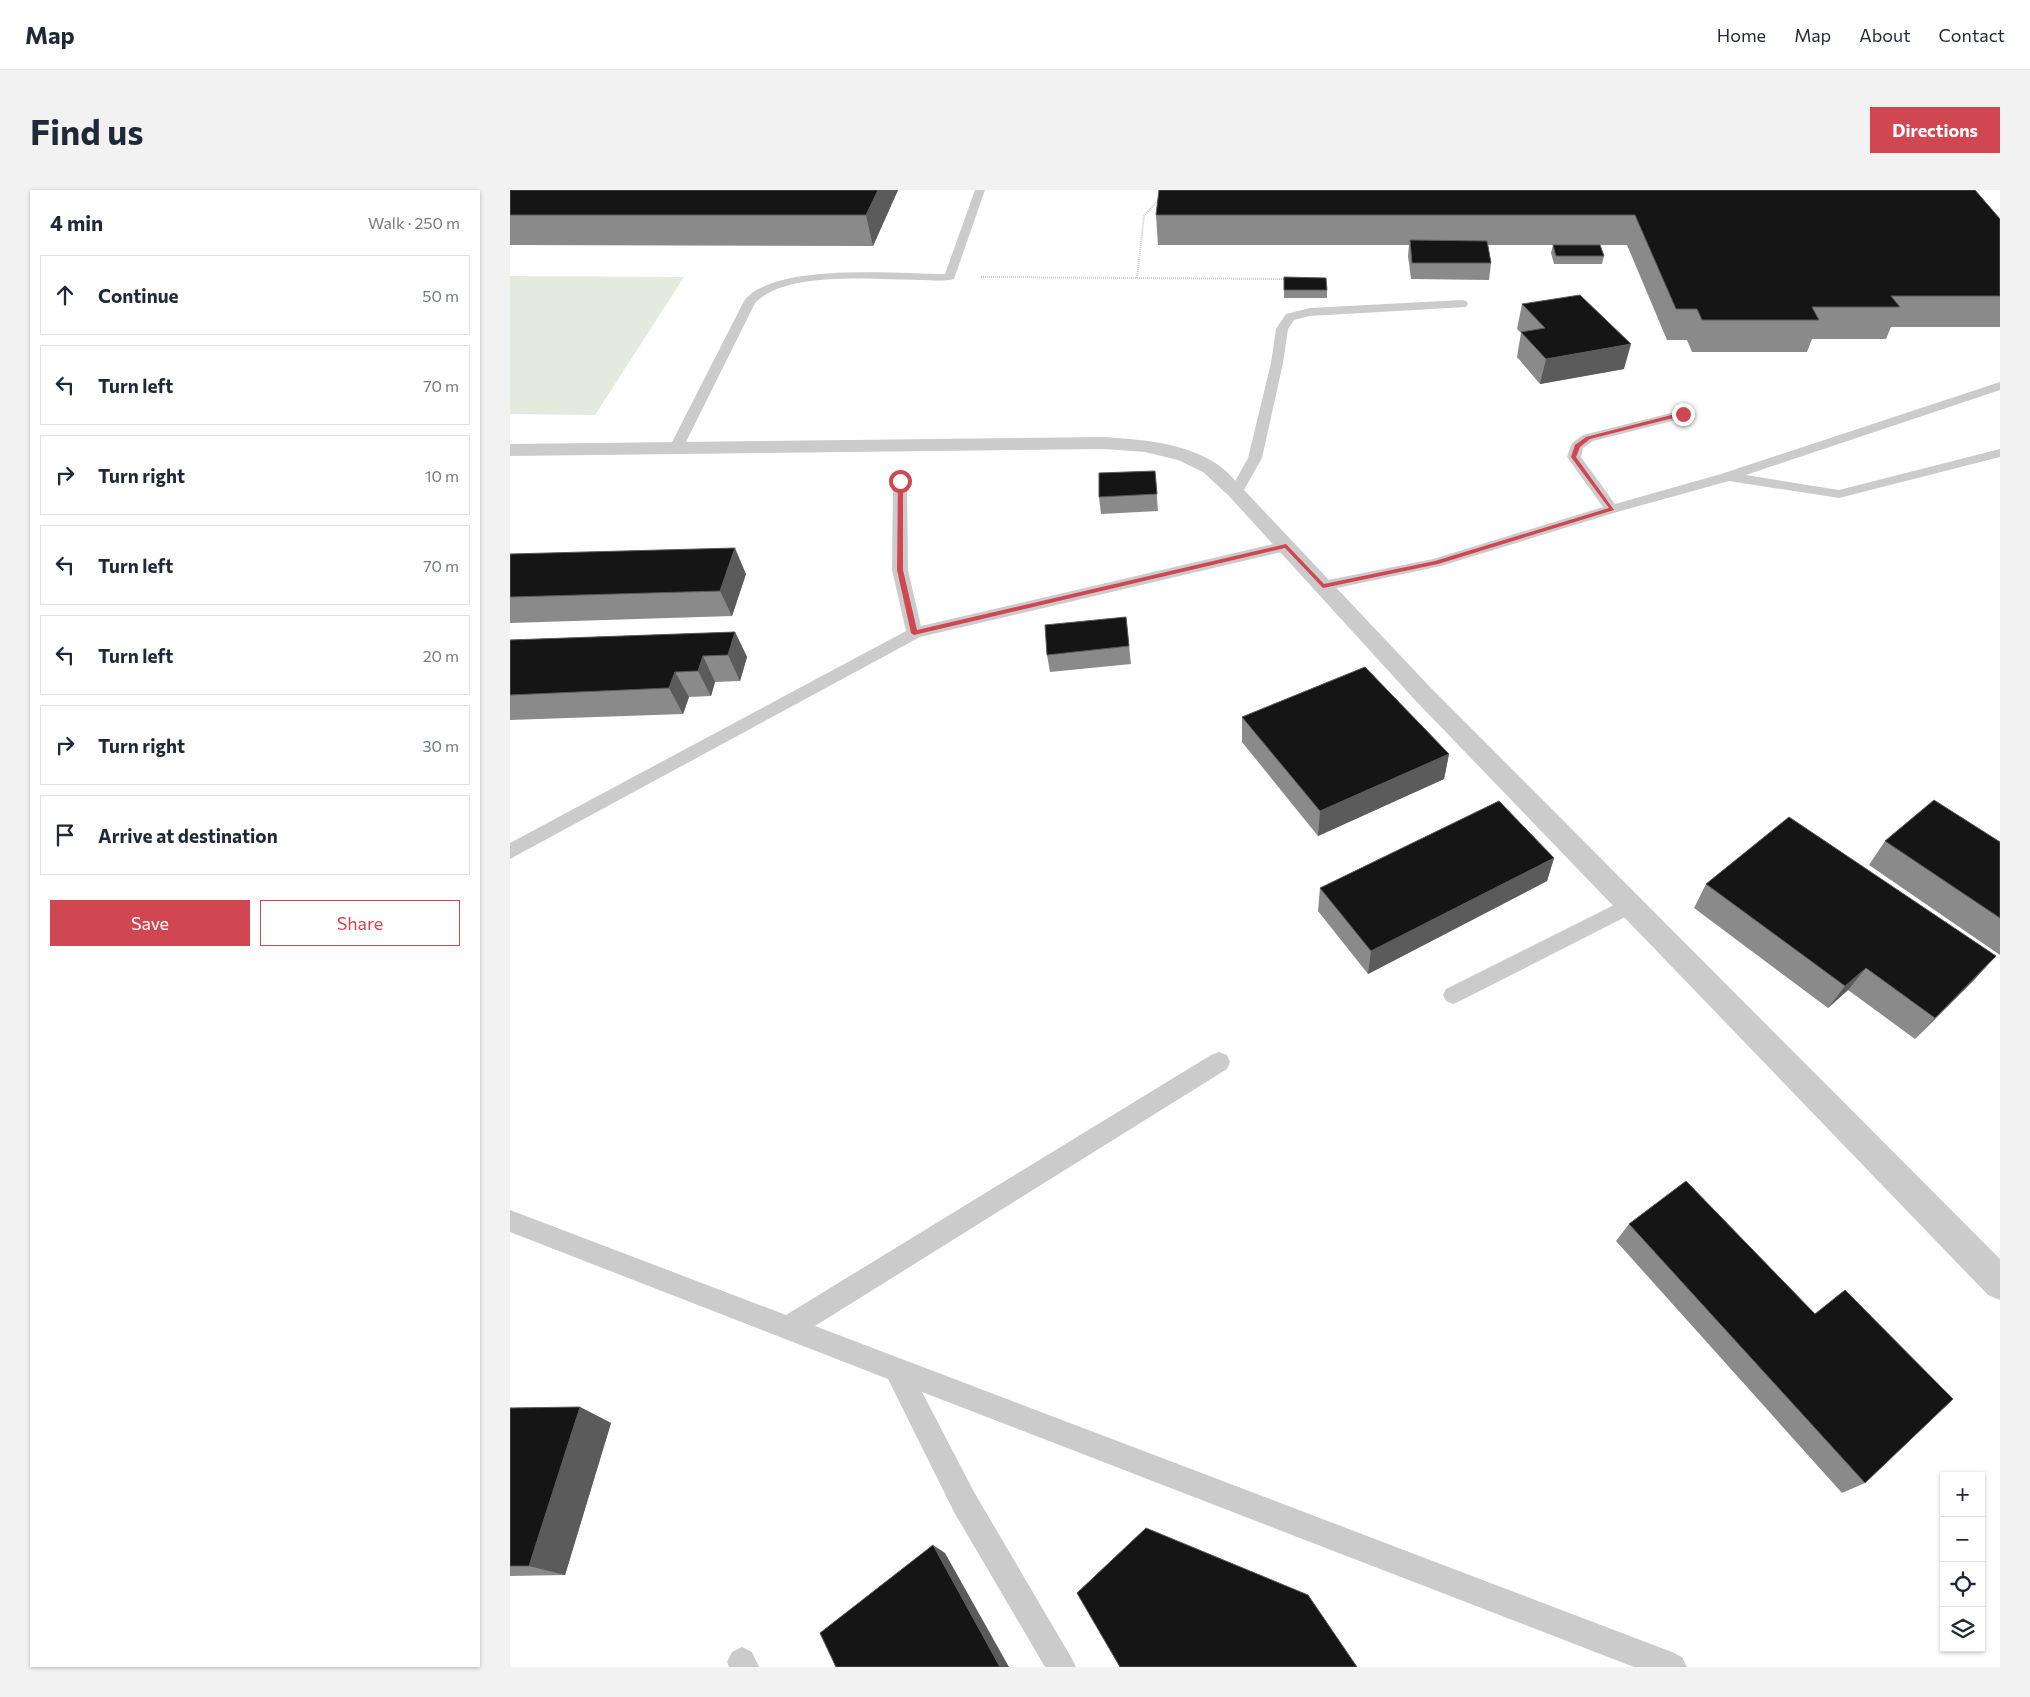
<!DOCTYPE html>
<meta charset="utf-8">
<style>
:root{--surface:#fff;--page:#f2f2f3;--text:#1f2937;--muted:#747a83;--line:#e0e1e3;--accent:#d04651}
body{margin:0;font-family:Commissioner,sans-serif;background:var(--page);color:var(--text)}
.controls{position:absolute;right:15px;bottom:15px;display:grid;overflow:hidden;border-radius:0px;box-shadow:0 1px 4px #0004}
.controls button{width:45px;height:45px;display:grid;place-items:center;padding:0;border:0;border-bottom:1px solid var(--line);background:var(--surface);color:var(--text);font:25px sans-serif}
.stop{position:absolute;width:15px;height:15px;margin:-11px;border:4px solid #d04651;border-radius:50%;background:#fff}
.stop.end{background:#d04651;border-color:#fff;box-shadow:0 1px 5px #0008}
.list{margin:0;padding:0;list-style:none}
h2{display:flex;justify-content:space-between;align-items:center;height:65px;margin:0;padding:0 20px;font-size:21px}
h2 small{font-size:16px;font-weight:400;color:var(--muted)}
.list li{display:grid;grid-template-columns:32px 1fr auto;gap:15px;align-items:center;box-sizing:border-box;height:80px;margin:0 10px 10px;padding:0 10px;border:1px solid var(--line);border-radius:0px}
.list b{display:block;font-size:19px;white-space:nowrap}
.list em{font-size:16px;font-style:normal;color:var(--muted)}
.actions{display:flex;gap:10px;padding:15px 20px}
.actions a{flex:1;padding:11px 0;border:1px solid var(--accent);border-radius:0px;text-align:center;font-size:18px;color:var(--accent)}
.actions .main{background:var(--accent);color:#fff}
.icon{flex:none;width:28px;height:28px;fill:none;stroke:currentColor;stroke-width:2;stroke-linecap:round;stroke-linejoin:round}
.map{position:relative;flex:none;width:1490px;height:1477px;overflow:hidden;border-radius:0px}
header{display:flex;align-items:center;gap:30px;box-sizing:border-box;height:70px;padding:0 25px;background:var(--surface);border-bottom:1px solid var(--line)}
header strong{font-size:24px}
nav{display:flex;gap:28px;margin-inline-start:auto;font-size:18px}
.intro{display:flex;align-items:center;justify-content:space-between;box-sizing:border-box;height:120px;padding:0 30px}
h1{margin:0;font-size:35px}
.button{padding:12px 22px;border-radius:0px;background:var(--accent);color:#fff;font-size:18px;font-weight:700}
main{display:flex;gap:30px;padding:0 30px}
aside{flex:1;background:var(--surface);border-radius:0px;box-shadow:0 1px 4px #0004}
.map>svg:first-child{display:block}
</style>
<header>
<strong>Map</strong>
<nav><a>Home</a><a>Map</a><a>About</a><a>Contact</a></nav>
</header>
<div class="intro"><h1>Find us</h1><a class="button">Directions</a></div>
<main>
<aside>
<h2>4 min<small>Walk · 250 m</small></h2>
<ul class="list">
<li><svg class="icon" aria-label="ahead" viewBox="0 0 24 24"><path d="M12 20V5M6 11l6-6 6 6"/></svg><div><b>Continue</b></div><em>50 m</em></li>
<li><svg class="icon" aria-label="left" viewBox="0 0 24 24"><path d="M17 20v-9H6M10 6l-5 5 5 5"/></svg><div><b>Turn left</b></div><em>70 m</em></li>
<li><svg class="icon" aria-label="right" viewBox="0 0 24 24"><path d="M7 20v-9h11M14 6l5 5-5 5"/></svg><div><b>Turn right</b></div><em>10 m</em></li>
<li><svg class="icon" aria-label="left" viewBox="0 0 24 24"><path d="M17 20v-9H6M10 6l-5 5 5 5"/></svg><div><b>Turn left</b></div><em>70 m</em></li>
<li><svg class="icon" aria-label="left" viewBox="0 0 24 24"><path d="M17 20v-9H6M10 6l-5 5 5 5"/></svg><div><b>Turn left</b></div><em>20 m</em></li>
<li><svg class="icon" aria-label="right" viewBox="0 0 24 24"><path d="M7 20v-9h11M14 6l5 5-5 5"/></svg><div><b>Turn right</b></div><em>30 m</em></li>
<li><svg class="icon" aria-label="arrive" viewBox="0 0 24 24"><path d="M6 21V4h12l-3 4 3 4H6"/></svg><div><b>Arrive at destination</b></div></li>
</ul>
<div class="actions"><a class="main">Save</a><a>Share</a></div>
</aside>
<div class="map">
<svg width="1490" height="1477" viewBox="0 0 1490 1477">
<rect width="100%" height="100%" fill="#fff"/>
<path fill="#e4eade" d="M0,86l174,1 -89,138 -85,-1z"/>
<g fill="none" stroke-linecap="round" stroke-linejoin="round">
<g stroke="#cbcbcb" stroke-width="2" stroke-dasharray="1 1" stroke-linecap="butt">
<path d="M471,87l306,2"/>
<path d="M627,88l7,-62 16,-18"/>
</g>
<g fill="#cbcbcb" fill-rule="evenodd">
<path d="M465,0h10l-31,89c-11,3 -23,1 -35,1 -43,0 -132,-10 -164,23l-72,145 -2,3h-10l-2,-3 75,-147c29,-39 155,-27 201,-27z"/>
<path d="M952,110l4,1 2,3 -2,3 -156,9 -16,4 -6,9 -5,34 -21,95 -21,37h-10l-2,-3 19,-34 23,-95 5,-34 10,-15 24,-6z"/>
<path d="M1490,192v8l-254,85 93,15 161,-41v8l-161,41 -110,-17 -112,31 -176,54 -118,25 -6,-2 -2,-3 2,-3 6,-2 110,-22 170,-52 -36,-50 5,-14 11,-8 100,-25 7,4 -2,3 -95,24 -10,7 -2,9 34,47 106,-30z"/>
<path d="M390,287l5,1 2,3 1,89 13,56 365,-85 5,2 3,3 -3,3 -5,2 -366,86 -410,222v-16l396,-212 -14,-61 1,-89 2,-3z"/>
<path d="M1120,707l7,2 3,6 -3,6 -177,90 -7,3 -7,-3 -3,-6 3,-6z"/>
<path d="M709,862l8,3 3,7 -3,7 -412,257 857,326 10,5 5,10h-53l-712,-275 52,100 97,165 5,10h-31l-91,-155 -66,-133 -378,-147v-22l276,105 425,-260z"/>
<path d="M232,1457l10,5 7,15h-30l-2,-5 5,-10z"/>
</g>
<path fill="#cbcbcb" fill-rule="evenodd" d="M594,247c41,3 91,6 123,35l203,215 570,572v41l-12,-5 -574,-596 -185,-203 -26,-24 -25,-12 -33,-8 -41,-3 -594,7v-12z"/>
</g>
<g fill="#8a8a8a">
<path d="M0,0h388l-25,56 -363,-1z"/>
<path d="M649,0l841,29v108h-109l-5,12h-74l-5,13h-115l-5,-12h-20l-40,-95h-27l4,11 -2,8h-48l-3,-11 2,-8h-65l3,18 -2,17 -78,-1 -3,-23 1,-11h-251l-2,-30z"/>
<path d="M774,87l43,13v8h-43z"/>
<path d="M1012,114l102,65 -84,15 -23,-27 4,-24 -4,-4z"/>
<path d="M645,281l3,40 -57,3 -2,-17z"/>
<path d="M0,364l236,20 -14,42 -222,7z"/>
<path d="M616,427l5,47 -81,8 -3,-17z"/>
<path d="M225,442l12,25 -7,24 -25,1 -4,14 -22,1 -6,17 -173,6v-80z"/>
<path d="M732,527l207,37 -5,25 -126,57 -76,-94z"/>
<path d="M1375,651l115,1v113l-131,-90z"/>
<path d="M1044,668l-7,23 -179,93 -50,-63 2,-23z"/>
<path d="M1196,694l269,95 -60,60 -67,-49 -20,18 -134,-100z"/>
<path d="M1119,1034l236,259 -23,10 -226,-252z"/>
<path d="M70,1217l31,16 -46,152 -55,1v-168z"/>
</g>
<g fill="#5b5b5b">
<path d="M368,0h20l-25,56 -7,-31z"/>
<path d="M1121,154l-7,25 -84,15 6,-25z"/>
<path d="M225,358l11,26 -14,42 -12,-25z"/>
<path d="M225,442l12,25 -7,24 -12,-26z"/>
<path d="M193,466l12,26 -4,14 -13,-25z"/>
<path d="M165,482l14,25 -6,17 -14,-26z"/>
<path d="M939,564l-5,25 -126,57 2,-25z"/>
<path d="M1044,668l-7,23 -179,93 3,-23z"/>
<path d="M1486,766l-21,23 -60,60 20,-21z"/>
<path d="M1356,778l-18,22 -20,18 17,-22z"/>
<path d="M70,1217l31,16 -46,152 -36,-9z"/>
<path d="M423,1355l12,8 64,114h-9z"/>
</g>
<g fill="#151515" stroke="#5b5b5b">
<path d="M0,0h368l-12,25h-356z"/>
<path d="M649,0h816l25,29v77h-109l9,11h-88l7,13h-117l-5,-11h-21l-41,-94h-479z"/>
<path d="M900,50l77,1 4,22h-79z"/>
<path d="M1043,55h47l4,11h-48z"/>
<path d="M774,87l42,1 1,12h-43z"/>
<path d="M1070,105l51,49 -85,15 -25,-27 24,-4 -23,-24z"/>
<path d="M645,281l2,23 -58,3v-24z"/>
<path d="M225,358l-15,43 -210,6v-43z"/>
<path d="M616,427l3,29 -82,9 -2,-30z"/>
<path d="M225,442l-7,23 -25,1 -5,15 -23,1 -6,16 -159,7v-55z"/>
<path d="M855,477l84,87 -129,57 -78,-94z"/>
<path d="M1424,610l66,42v76l-115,-77z"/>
<path d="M989,611l55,57 -183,93 -51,-63z"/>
<path d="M1279,627l207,139 -61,62 -69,-50 -21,18 -139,-102z"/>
<path d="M1176,991l129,133 30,-24 108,109 -88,84 -236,-259z"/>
<path d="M70,1217l-51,159h-19v-158z"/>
<path d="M636,1338l162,67 49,72h-237l-43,-74z"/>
<path d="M423,1355l67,122h-164l-16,-34z"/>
</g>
<path fill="#d04651" d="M1173,222l2,3 -95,24 -10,8 -4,10 38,53 -176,54 -115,24 -38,-40 -371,87 -3,-2 -14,-63 1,-90 5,1v89l14,60 369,-86 38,40 111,-23 174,-53 -38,-51 4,-12 11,-8z"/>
</svg>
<div class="controls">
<button>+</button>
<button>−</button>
<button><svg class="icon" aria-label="locate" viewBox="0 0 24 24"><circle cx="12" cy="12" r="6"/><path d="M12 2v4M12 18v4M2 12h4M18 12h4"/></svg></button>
<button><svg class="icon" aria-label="layers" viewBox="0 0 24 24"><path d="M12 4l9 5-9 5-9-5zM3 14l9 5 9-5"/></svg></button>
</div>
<div class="stop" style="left:390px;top:291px"></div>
<div class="stop end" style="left:1173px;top:224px"></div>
</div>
</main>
